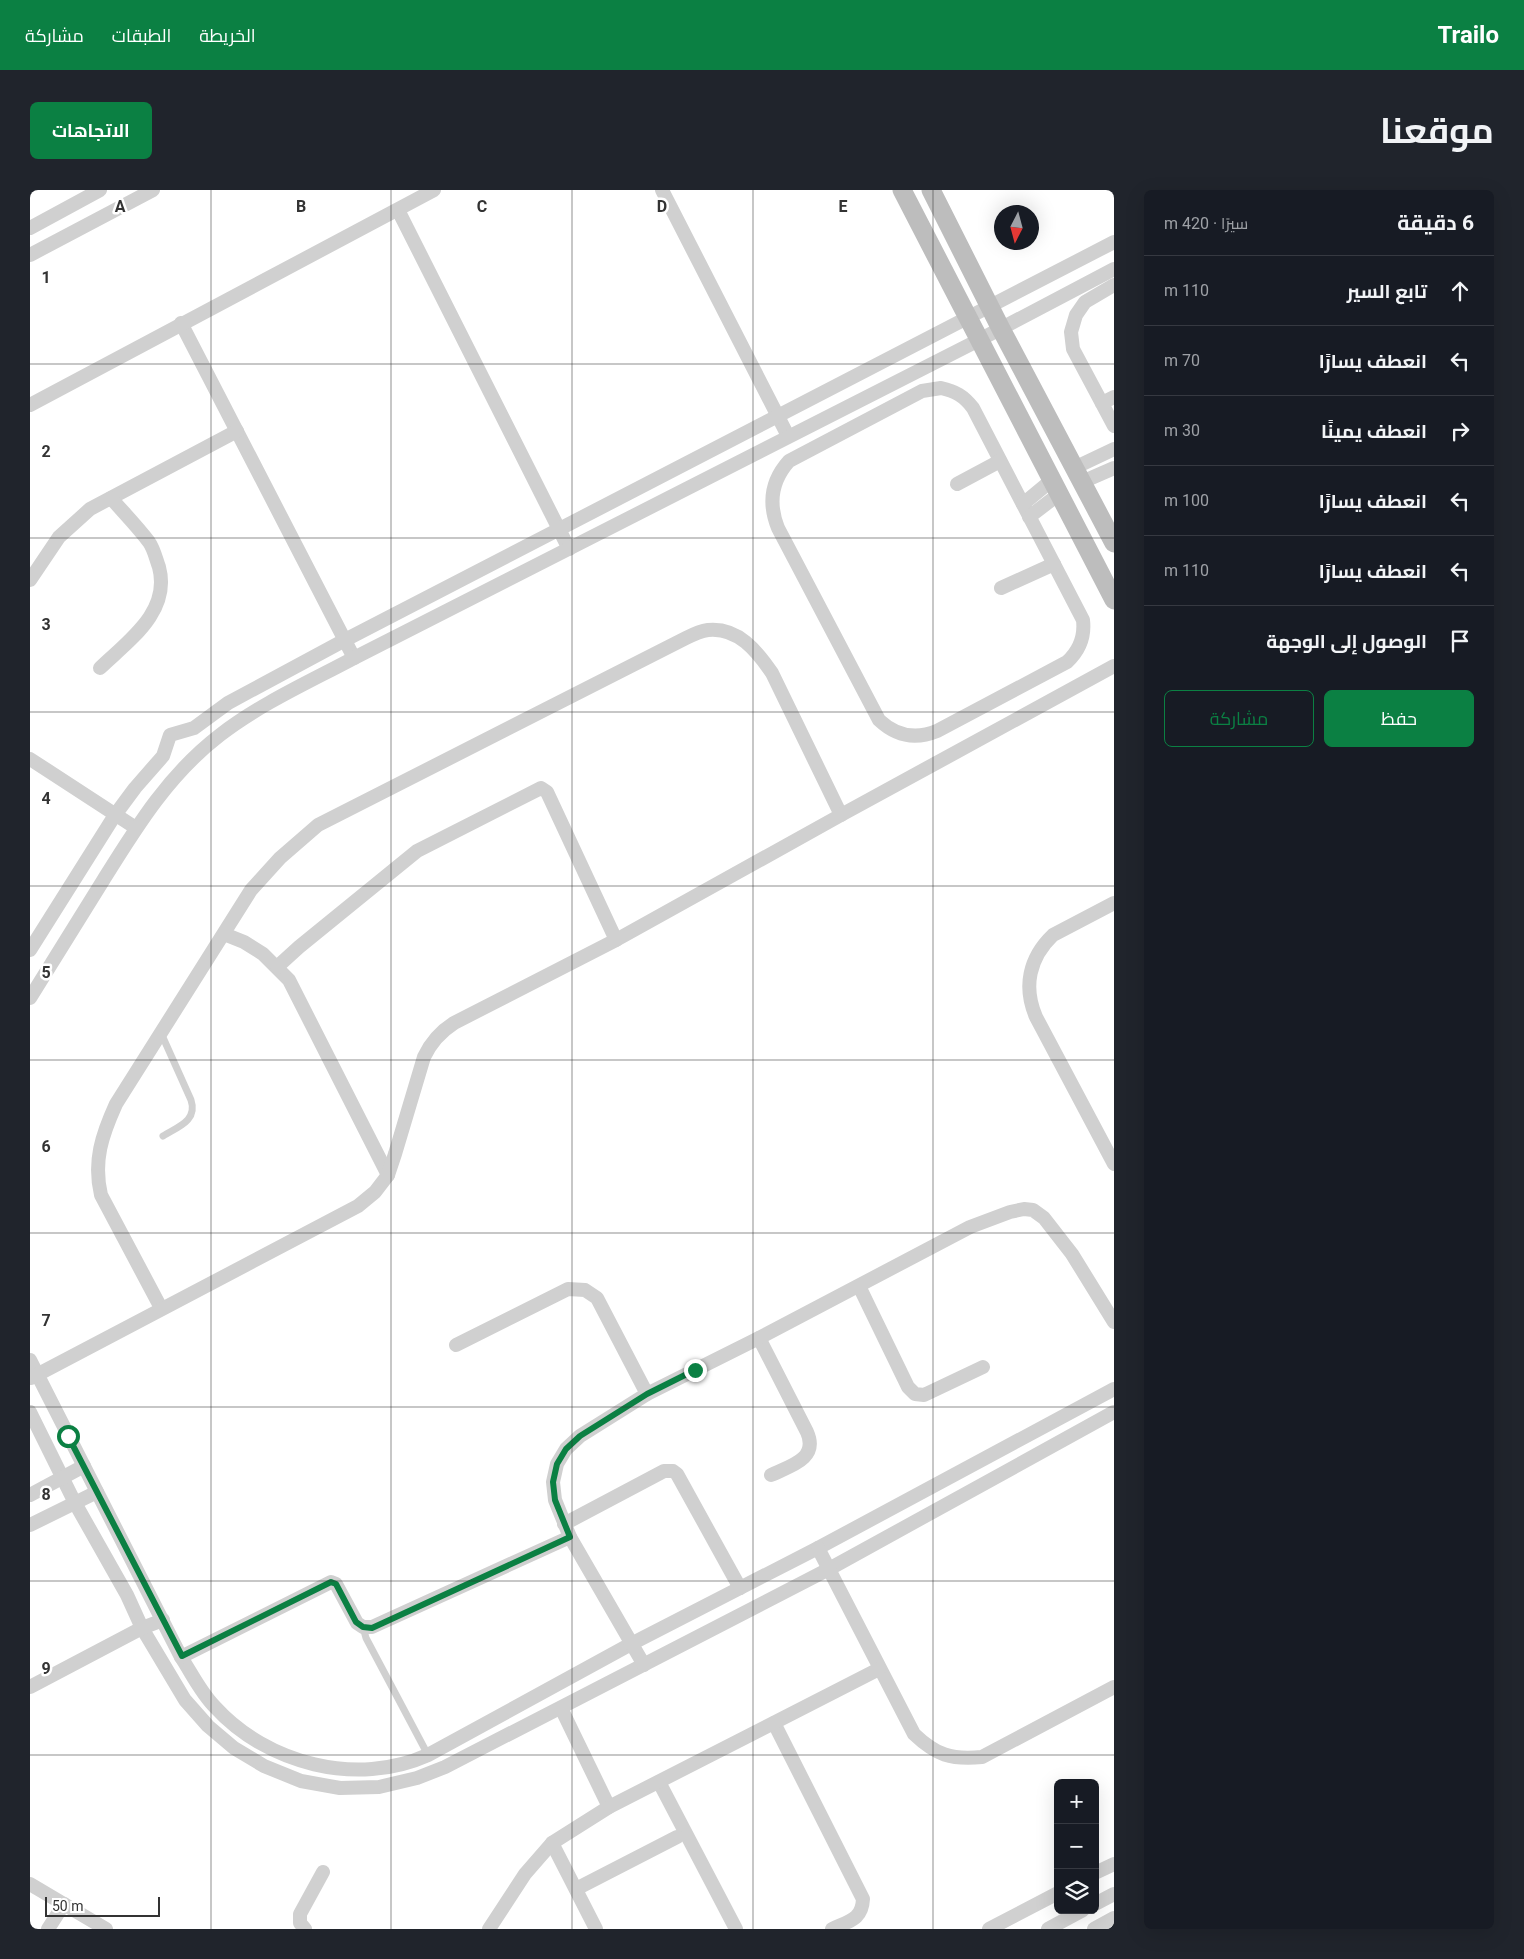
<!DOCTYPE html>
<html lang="ar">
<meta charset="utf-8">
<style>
:root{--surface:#171b24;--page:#20242c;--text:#f1f3f6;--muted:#9ea1a6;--line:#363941;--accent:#0b8043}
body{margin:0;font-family:Roboto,Cairo,sans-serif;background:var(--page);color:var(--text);direction:rtl}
.controls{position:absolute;right:15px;bottom:15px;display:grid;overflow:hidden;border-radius:8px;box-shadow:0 5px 20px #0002}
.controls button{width:45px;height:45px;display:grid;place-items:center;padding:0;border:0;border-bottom:1px solid var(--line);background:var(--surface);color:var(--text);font:25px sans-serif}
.compass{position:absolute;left:964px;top:15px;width:45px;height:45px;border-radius:50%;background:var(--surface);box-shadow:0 5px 20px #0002;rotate:186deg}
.scale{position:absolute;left:15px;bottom:12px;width:115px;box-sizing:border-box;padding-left:5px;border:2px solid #333;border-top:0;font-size:14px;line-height:18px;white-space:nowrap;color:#333;-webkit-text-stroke:4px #fff;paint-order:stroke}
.stop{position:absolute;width:15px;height:15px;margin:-11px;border:4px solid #0b8043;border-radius:50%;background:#fff}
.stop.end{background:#0b8043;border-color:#fff;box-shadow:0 1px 5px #0008}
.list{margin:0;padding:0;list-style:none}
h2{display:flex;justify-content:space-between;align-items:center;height:65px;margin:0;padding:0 20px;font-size:21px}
h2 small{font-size:16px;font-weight:400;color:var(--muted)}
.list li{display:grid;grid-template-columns:32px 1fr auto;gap:15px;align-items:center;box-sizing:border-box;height:70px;padding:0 20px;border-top:1px solid var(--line)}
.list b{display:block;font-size:19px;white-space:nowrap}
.list em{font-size:16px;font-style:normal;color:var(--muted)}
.actions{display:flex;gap:10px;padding:15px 20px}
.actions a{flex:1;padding:11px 0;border:1px solid var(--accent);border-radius:8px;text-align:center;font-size:18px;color:var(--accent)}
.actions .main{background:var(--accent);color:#fff}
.icon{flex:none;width:28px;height:28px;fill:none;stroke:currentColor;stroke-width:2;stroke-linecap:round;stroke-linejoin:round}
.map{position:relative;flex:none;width:1084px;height:1739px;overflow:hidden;direction:ltr;border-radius:8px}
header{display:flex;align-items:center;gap:30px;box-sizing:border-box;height:70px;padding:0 25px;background:var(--accent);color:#fff}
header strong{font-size:24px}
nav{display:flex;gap:28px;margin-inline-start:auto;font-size:18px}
.intro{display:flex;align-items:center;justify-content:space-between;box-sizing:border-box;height:120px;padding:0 30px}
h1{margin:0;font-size:35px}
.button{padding:12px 22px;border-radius:8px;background:var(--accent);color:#fff;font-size:18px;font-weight:700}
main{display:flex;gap:30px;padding:0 30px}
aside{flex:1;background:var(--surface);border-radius:8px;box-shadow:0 5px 20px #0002}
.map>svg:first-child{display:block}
</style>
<header>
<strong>Trailo</strong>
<nav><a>الخريطة</a><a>الطبقات</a><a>مشاركة</a></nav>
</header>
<div class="intro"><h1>موقعنا</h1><a class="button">الاتجاهات</a></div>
<main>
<aside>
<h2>6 دقيقة<small>سيرًا · 420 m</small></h2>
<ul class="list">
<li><svg class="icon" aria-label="ahead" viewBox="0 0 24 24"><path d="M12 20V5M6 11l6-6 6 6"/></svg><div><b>تابع السير</b></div><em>110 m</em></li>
<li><svg class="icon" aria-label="left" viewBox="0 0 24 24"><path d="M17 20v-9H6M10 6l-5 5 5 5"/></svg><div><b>انعطف يسارًا</b></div><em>70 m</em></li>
<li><svg class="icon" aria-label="right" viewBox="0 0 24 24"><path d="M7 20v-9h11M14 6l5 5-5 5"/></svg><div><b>انعطف يمينًا</b></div><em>30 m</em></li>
<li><svg class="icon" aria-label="left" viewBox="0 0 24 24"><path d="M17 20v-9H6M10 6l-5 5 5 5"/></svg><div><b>انعطف يسارًا</b></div><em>100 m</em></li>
<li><svg class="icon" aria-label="left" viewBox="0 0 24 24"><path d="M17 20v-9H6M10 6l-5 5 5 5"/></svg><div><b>انعطف يسارًا</b></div><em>110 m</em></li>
<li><svg class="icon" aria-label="arrive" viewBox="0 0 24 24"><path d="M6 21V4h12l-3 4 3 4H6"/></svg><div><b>الوصول إلى الوجهة</b></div></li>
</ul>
<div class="actions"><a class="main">حفظ</a><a>مشاركة</a></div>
</aside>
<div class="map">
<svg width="1084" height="1739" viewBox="0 0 1084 1739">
<rect width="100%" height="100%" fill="#fff"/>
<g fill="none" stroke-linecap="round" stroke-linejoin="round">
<g stroke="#d0d0d0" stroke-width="7">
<path d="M131,843l30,67c7,21 -14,27 -28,36"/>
<path d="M333,1437l3,11 62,117"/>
</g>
<g stroke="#d0d0d0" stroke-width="14">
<path d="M632,0l126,246"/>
<path d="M368,20l171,339"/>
<path d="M0,38l70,-38"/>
<path d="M0,65l123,-65"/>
<path d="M1084,95l-29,17 -9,13 -5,17 2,17 41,77"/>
<path d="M151,133l173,335"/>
<path d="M911,198c14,3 23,8 32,20l110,212c2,17 -3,30 -16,42l-130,69c-22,9 -41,5 -58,-11l-101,-192c-10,-25 -7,-47 11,-67l133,-70z"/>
<path d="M1072,213l12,-6"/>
<path d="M0,215l404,-215"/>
<path d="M1044,278l40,-19"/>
<path d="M1052,292l32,-14"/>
<path d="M927,294l43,-23"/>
<path d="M993,314l29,-24"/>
<path d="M999,327l30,-23"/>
<path d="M0,390l29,-43 31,-28 147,-78"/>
<path d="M971,398l53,-24"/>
<path d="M70,478c28,-27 71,-56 59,-101 -3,-8 -5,-18 -10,-25 -12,-16 -26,-30 -38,-44"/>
<path d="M0,569l106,69"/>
<path d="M1084,713l-61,32c-24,23 -30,52 -17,82l78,147"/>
<path d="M194,744l20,8 19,12 26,26 99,195"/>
<path d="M0,760l85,-135 20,-27 28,-32 7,-21 24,-7 34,-25 117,-63 769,-398"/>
<path d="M247,777l22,-20 118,-96 124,-63 6,4 69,148"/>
<path d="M0,808c25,-40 50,-80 74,-119 33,-53 65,-105 116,-144 40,-31 89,-53 134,-77l625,-318 135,-71"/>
<path d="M829,1096l49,101 7,7 9,1 59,-28"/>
<path d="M131,1118l-60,-113c-8,-34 1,-60 15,-91l135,-214 29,-32 38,-33 368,-187c6,-3 15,-7 22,-8 30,-3 49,21 64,43l69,142"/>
<path d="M729,1148l48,94c12,27 -17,34 -36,43"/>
<path d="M426,1155l112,-56 17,1 12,8 50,96"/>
<path d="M0,1170l151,297c11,17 20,36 34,50 52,57 142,80 213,48l203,-111 187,-96 296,-159"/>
<path d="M1,1188l327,-172 17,-14 13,-17 7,-21 29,-97c7,-15 16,-25 30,-34l162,-83 225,-125 273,-149"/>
<path d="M0,1222l45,91 52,92 15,33 43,72 23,26 26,22 30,18 37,15 39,7 39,-1 38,-9 28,-11 384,-198 285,-157"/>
<path d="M0,1305l54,-29"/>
<path d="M534,1334l100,-53h9l4,3 63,114"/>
<path d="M0,1335l67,-33"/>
<path d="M788,1358l96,186c22,21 37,26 68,23l132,-70"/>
<path d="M151,1467l150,-75 5,2 21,39 6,4h9l198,-90"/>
<path d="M614,1475l-74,-128 -15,-37 -2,-18 4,-18 9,-15 14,-13 67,-42 112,-56 211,-111 40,-15 14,-3 9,1 11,8 28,36 42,68"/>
<path d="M0,1497l112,-59 21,-8"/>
<path d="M531,1518l48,99"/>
<path d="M744,1533l89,176c-1,21 -14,22 -31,30"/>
<path d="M629,1592l77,147"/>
<path d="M522,1653l44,86"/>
<path d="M1065,1683l19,-9"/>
<path d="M0,1694l76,45"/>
<path d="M546,1699l101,-52"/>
<path d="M1065,1714l19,-10"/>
<path d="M18,1739l16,-25"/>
<path d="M275,1739l-5,-6v-9l23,-42"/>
<path d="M459,1739l36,-55 27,-31 57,-36 270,-138"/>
<path d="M959,1739l69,-36"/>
<path d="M1018,1739l35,-19"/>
<path d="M1064,1739l20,-11"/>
</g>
<g stroke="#bdbdbd" stroke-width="19">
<path d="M872,0l212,410"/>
<path d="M901,0l70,139 113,214"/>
</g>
</g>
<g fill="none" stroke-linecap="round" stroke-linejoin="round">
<path stroke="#0b8043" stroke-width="6" d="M38,1246l114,220 149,-74 5,2 20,38 7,5 9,1 198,-91 -15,-37 -2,-18 4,-18 9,-15 14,-13 67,-42 48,-24"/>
</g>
<path fill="none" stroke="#333" stroke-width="1" stroke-opacity="0.55" d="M181,0v1739M361,0v1739M542,0v1739M723,0v1739M903,0v1739M0,174h1084M0,348h1084M0,522h1084M0,696h1084M0,870h1084M0,1043h1084M0,1217h1084M0,1391h1084M0,1565h1084"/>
<g font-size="16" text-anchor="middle" font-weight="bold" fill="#333" stroke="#fff" stroke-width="5" stroke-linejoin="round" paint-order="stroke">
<text x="90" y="22">A</text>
<text x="271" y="22">B</text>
<text x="452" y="22">C</text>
<text x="632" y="22">D</text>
<text x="813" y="22">E</text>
<text x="16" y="93">1</text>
<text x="16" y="267">2</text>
<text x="16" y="440">3</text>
<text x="16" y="614">4</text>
<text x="16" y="788">5</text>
<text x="16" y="962">6</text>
<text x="16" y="1136">7</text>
<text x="16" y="1310">8</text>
<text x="16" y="1484">9</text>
</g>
</svg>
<div class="controls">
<button>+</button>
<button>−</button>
<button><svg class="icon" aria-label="layers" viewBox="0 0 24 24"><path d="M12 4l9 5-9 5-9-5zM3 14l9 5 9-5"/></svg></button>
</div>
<svg class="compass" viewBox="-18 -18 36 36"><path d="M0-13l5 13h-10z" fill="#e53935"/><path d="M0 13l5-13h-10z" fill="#9ea1a6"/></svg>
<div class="scale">50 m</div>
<div class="stop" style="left:38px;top:1246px"></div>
<div class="stop end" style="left:665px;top:1180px"></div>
</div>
</main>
